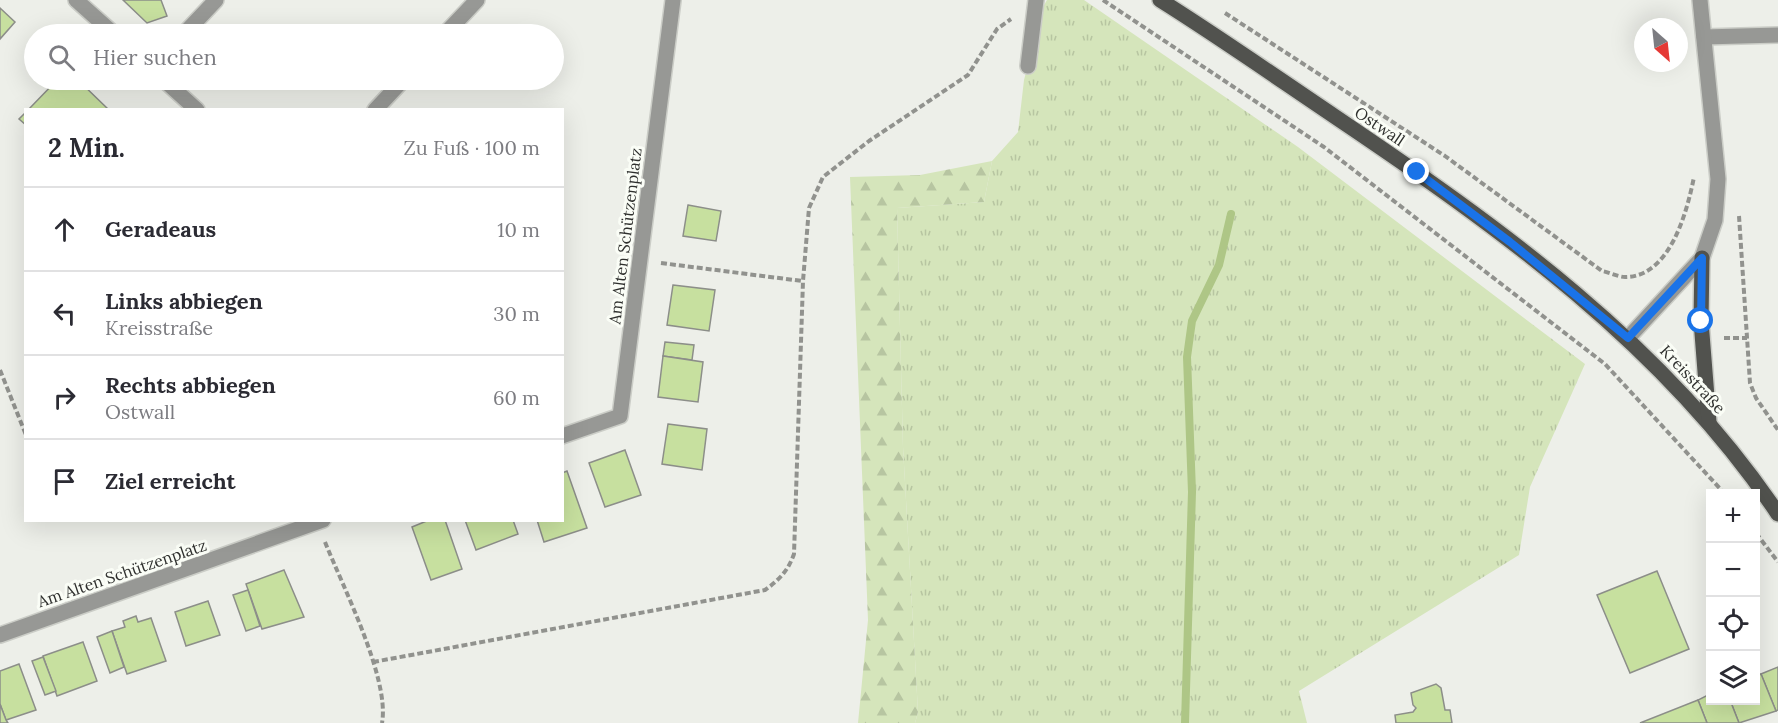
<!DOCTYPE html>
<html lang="de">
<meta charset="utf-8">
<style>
:root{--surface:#fff;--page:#f2f2f3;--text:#2b2b33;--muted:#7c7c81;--line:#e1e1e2}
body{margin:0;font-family:Lora,serif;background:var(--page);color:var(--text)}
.controls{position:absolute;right:18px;bottom:18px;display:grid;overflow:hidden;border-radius:0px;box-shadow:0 6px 24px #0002}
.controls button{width:54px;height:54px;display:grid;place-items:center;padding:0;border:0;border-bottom:2px solid var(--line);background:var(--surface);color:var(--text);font:30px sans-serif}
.compass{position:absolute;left:1634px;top:18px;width:54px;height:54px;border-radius:50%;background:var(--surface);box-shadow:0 6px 24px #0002;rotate:153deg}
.stop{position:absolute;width:18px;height:18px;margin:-14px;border:4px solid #1a73e8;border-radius:50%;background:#fff}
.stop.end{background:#1a73e8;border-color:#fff;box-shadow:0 2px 6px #0008}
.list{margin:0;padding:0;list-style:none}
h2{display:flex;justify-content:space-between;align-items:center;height:78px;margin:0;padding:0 24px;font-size:26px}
h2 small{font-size:20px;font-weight:400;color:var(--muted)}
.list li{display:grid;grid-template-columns:39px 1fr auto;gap:18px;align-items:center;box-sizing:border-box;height:84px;padding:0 24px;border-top:2px solid var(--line)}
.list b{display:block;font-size:22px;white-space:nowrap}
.list p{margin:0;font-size:20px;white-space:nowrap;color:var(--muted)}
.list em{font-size:20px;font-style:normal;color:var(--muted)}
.icon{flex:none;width:33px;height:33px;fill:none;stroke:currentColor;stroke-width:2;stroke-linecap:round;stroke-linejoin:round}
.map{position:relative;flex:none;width:1778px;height:723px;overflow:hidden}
.search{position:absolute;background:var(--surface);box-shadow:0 6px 24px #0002;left:24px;top:24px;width:540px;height:66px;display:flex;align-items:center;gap:15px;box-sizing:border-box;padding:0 21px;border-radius:33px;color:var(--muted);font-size:22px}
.panel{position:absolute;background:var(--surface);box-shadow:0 6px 24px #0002;left:24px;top:108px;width:540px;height:414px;border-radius:0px}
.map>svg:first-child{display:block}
</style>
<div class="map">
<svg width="1778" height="723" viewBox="0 0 1778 723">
<defs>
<pattern id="grass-tufts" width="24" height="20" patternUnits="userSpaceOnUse" patternTransform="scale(1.5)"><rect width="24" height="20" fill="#d5e5bb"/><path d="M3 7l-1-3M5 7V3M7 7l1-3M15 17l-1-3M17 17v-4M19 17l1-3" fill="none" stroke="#b7c5a1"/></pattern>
<pattern id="forest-firs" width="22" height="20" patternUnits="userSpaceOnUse" patternTransform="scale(1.5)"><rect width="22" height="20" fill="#d5e5bb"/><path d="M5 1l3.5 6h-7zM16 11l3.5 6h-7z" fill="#b7c5a1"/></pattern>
</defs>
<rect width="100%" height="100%" fill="#edefe9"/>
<path fill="url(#grass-tufts)" d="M1047,0h37l214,147 287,217 -55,123 -11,68 -220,136 8,32h-392l3,-11 -15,-265 -6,-239 87,-6 8,-41 26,-29 6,-52 19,-73z"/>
<path fill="url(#forest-firs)" d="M992,161l-8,41 -87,6 6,239 15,265 -3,11h-57l10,-103 -18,-443 70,-2z"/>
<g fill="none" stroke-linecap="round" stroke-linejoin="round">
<path stroke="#aec686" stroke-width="8" d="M1185,723l7,-231 -5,-135 5,-36 27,-56 12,-51"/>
</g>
<g fill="#c7e09f" stroke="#8c8e89" stroke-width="1.5">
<path d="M123,0h38l6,16 -20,7z"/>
<path d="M0,8l15,14 -15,17z"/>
<path d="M57,80h21l31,30h-81z"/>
<path d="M26,112v13l-7,-6z"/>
<path d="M688,205l33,6 -5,30 -33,-5z"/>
<path d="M673,285l42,5 -6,41 -42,-6z"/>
<path d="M665,342l29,3 -2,15 -29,-4z"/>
<path d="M663,356l40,6 -5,40 -40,-5z"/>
<path d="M668,424l39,5 -5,41 -40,-6z"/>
<path d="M625,450l16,45 -36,12 -16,-44z"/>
<path d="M567,471l20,57 -43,14 -7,-22h25v-47z"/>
<path d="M429,520h16l17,49 -31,11 -19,-53z"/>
<path d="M465,520h48l5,14 -42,16z"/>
<path d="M284,570l20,47 -42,12 -16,-45z"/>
<path d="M1657,571l32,78 -59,24 -33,-78z"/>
<path d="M248,590l12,36 -14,5 -13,-36z"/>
<path d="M208,601l12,34 -34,11 -11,-34z"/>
<path d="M136,616l2,6 13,-4 15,43 -39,13 -15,-43 13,-4 -2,-6z"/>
<path d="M112,631l12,36 -14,6 -13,-36z"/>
<path d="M83,642l14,39 -40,15 -14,-40z"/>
<path d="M43,657l13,34 -11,4 -13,-34z"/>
<path d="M19,664l17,46 -30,10 -6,-16v-33z"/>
<path d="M1778,667v43l-2,1 -15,-37z"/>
<path d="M1761,674l15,37 -37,12 -9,-23h26v-24z"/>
<path d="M1436,684l5,4 4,22h5l2,13h-56l-1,-8 18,-3 3,-4 -3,-3 -2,-12z"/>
<path d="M1710,694v6h20l9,23h-32l-9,-23z"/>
<path d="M1698,700l9,23h-67z"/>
<path d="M0,704l6,16 2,3h-8z"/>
</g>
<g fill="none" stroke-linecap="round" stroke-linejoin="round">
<defs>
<g id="minor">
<path d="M76,0l38,34"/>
<path d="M184,34l32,-34"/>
<path d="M445,34l32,-34"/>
<path d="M1704,37l74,-2"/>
<path d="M1028,66l8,-66"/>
<path d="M164,80l33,30"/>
<path d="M375,110l28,-30"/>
<path d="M1628,338l74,-80 13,-38 3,-41 -18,-179"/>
<path d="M562,436l58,-20 53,-416"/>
<path d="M0,635l323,-115"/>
</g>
<g id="major">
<path d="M1160,0c59,37 116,77 174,116 165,111 332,230 444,398"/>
<path d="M1702,258l-1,63 8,101"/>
</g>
</defs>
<use href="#minor" stroke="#cbcdc7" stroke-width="18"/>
<use href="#major" stroke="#cbcdc7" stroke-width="18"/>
<g stroke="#91928e" stroke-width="4" stroke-dasharray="6 3" stroke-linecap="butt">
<path d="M1103,0l221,147 281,217 120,130"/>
<path d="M1225,13l220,143 157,115c7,1 16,6 23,6 45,0 62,-65 69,-100"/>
<path d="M1739,216l11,167 6,15 22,32"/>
<path d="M661,263l141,18"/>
<path d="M1724,338h23"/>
<path d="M0,370l26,65"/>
<path d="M1756,533l22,29"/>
<path d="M325,542c18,45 65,137 57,181"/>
<path d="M373,662l392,-72c14,-10 23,-19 29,-36l9,-273 6,-73 14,-31 46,-36 99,-66 29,-46 14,-10"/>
</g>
<use href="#minor" stroke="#979895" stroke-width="15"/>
<use href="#major" stroke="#51524e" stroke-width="15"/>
</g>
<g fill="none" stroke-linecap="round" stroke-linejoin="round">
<path stroke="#1a73e8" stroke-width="8" d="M1417,172l93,70 118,96 74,-80 -1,63"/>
</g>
<g text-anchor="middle" stroke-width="6" stroke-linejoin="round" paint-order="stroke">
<g font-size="16" fill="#2f302e" stroke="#fafdf6">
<text transform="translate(1380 126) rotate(34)" y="6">Ostwall</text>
<text transform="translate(625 236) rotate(-83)" y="6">Am Alten Schützenplatz</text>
<text transform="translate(1693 379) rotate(47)" y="6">Kreisstraße</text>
<text transform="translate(122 573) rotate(-19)" y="6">Am Alten Schützenplatz</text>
</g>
</g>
</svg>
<div class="controls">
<button>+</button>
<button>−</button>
<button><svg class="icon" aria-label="locate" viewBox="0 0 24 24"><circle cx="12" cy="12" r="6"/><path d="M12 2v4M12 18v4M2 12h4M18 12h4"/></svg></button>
<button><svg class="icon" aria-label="layers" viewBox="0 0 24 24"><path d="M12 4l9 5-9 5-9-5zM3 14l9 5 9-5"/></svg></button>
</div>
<svg class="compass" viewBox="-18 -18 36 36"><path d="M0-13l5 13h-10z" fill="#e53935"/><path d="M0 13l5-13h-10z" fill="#7c7c81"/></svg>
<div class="stop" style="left:1701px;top:321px"></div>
<div class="stop end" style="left:1417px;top:172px"></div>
<div class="search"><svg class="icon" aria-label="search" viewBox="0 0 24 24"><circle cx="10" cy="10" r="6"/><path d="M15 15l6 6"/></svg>Hier suchen</div>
<section class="panel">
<h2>2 Min.<small>Zu Fuß · 100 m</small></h2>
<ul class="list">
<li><svg class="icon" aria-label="ahead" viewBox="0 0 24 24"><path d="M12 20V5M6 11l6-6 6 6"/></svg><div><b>Geradeaus</b></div><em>10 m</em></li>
<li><svg class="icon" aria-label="left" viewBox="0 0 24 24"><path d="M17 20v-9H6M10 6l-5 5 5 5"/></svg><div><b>Links abbiegen</b><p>Kreisstraße</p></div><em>30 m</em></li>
<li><svg class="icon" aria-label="right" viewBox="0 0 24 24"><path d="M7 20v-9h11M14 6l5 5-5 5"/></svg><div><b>Rechts abbiegen</b><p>Ostwall</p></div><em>60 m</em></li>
<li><svg class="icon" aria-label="arrive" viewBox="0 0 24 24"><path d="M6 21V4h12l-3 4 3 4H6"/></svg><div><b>Ziel erreicht</b></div></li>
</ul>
</section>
</div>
